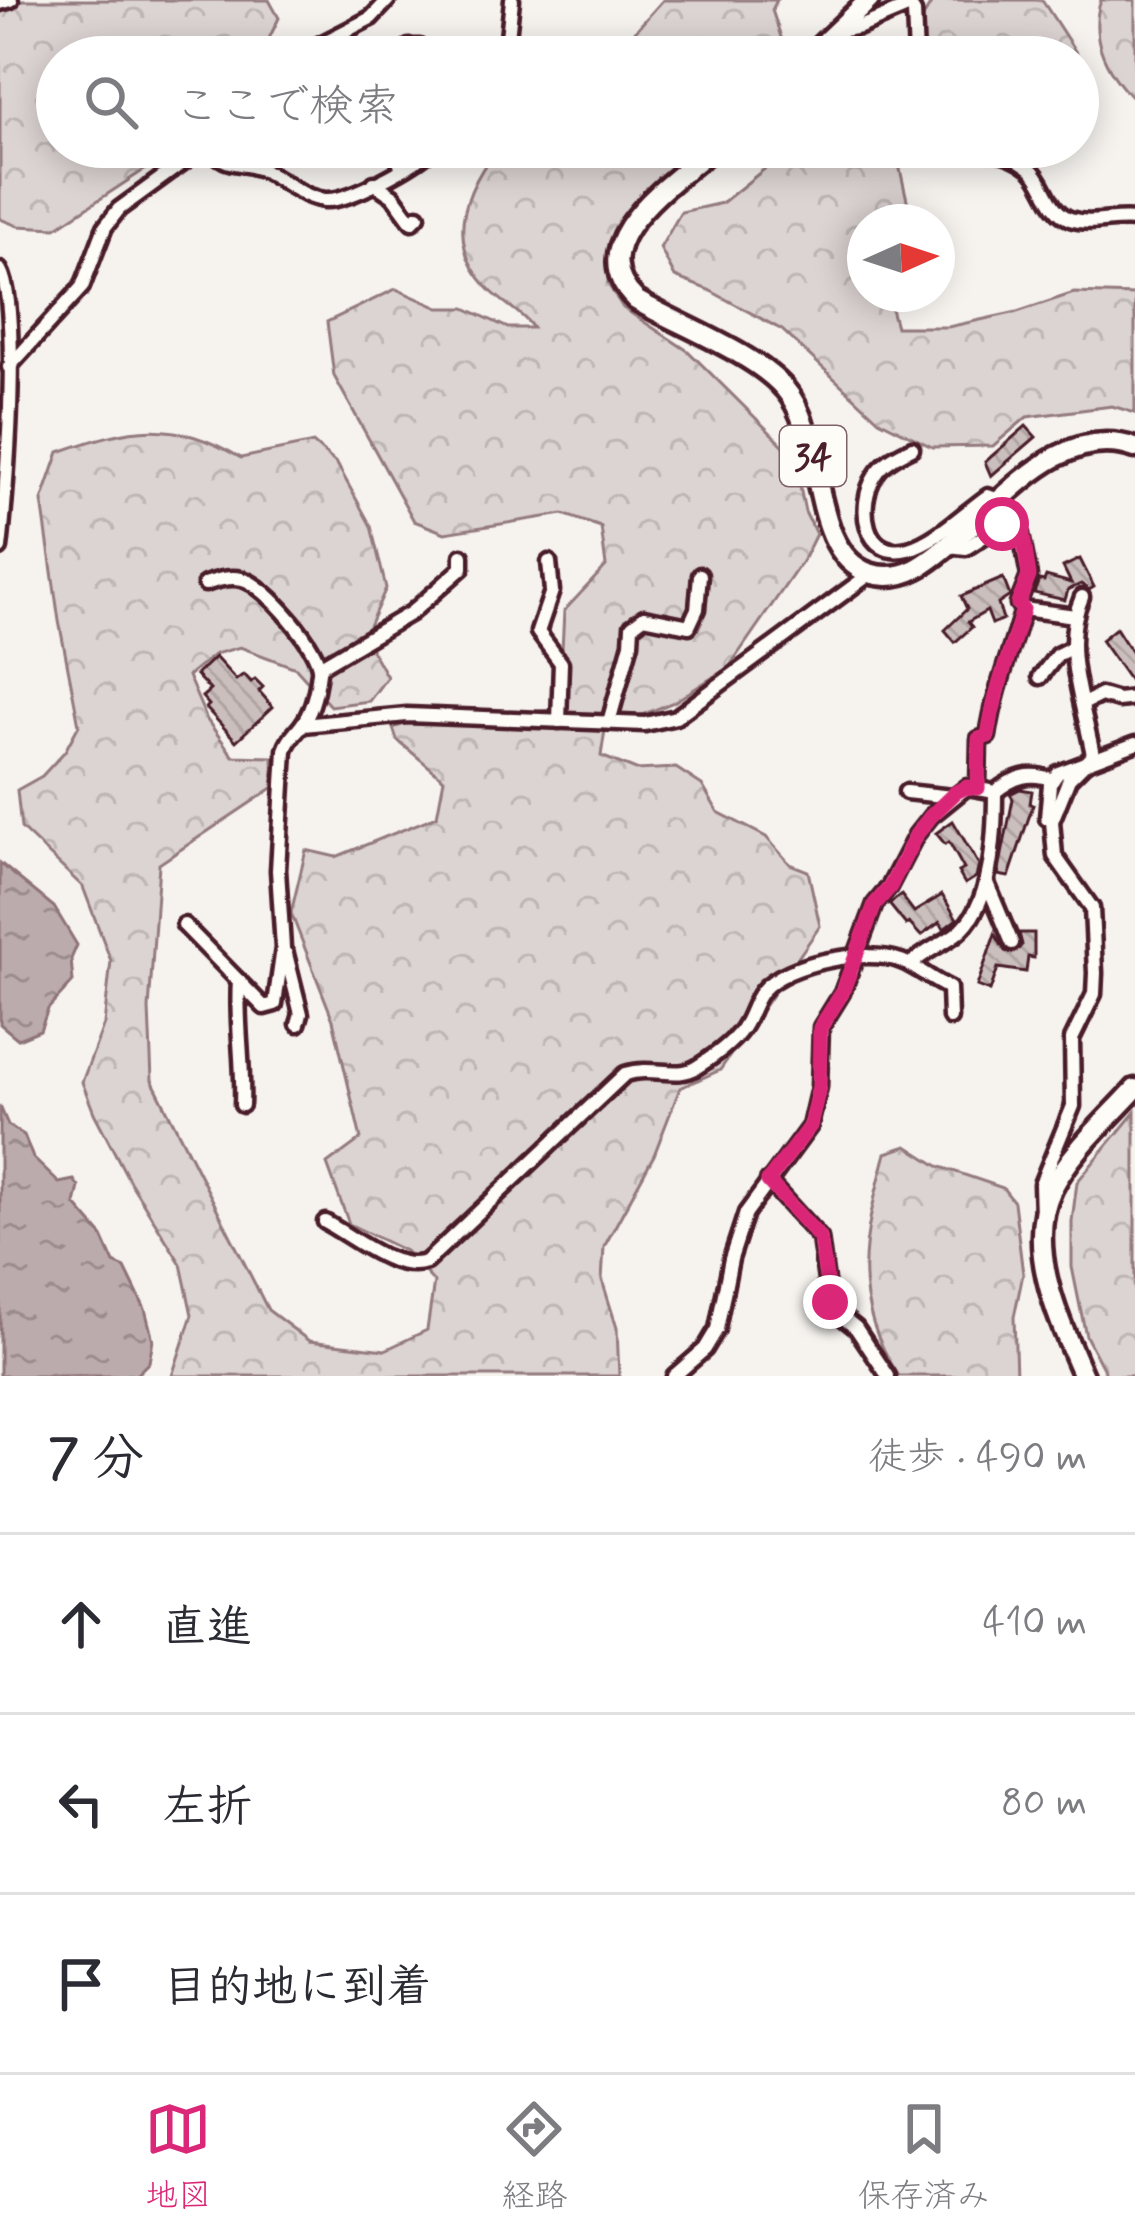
<!DOCTYPE html>
<html lang="ja">
<meta charset="utf-8">
<style>
:root{--surface:#fff;--page:#f2f2f3;--text:#2b2b33;--muted:#7c7c81;--line:#e1e1e2;--accent:#db2777}
body{margin:0;font-family:Mynerve,"Klee One",sans-serif;background:var(--page);color:var(--text)}
.compass{position:absolute;left:847px;top:204px;width:108px;height:108px;border-radius:50%;background:var(--surface);box-shadow:0 6px 30px #0003;rotate:87deg}
.stop{position:absolute;width:36px;height:36px;margin:-27px;border:9px solid #db2777;border-radius:50%;background:#fff}
.stop.end{background:#db2777;border-color:#fff;box-shadow:0 3px 12px #0008}
.list{margin:0;padding:0;list-style:none}
h2{display:flex;justify-content:space-between;align-items:center;height:156px;margin:0;padding:0 48px;font-size:51px}
h2 small{font-size:39px;font-weight:400;color:var(--muted)}
.list li{display:grid;grid-template-columns:78px 1fr auto;gap:36px;align-items:center;box-sizing:border-box;height:180px;padding:0 48px;border-top:3px solid var(--line)}
.list b{display:block;font-size:45px;white-space:nowrap}
.list em{font-size:39px;font-style:normal;color:var(--muted)}
.icon{flex:none;width:66px;height:66px;fill:none;stroke:currentColor;stroke-width:2;stroke-linecap:round;stroke-linejoin:round}
.map{position:relative;flex:none;width:1135px;height:1376px;overflow:hidden}
.search{position:absolute;background:var(--surface);box-shadow:0 6px 30px #0003;left:36px;right:36px;top:36px;height:132px;display:flex;align-items:center;gap:30px;box-sizing:border-box;padding:0 42px;border-radius:66px;color:var(--muted);font-size:45px}
.sheet{height:696px;background:var(--surface)}
nav{display:flex;justify-content:space-around;align-items:center;box-sizing:border-box;height:168px;border-top:3px solid var(--line);background:var(--surface);font-size:33px;color:var(--muted)}
nav a{display:grid;justify-items:center;gap:6px}
nav .on{color:var(--accent)}
.map>svg:first-child{display:block}
</style>
<div class="map">
<svg width="1135" height="1376" viewBox="0 0 1135 1376">
<defs>
<pattern id="forest-crowns" width="20" height="18" patternUnits="userSpaceOnUse" patternTransform="scale(3)"><rect width="20" height="18" fill="#dcd4d2"/><path d="M2 6a3 3 0 1 1 6 0M12 15a3 3 0 1 1 6 0" fill="none" stroke="#beb6b4"/></pattern>
<pattern id="water-ripples" width="26" height="14" patternUnits="userSpaceOnUse" patternTransform="scale(3)"><rect width="26" height="14" fill="#bbabac"/><path d="M2 4q2-2 4 0t4 0M15 11q2-2 4 0t4 0" fill="none" stroke="#9a8b8c"/></pattern>
<pattern id="building-back-hatch" width="6" height="6" patternUnits="userSpaceOnUse" patternTransform="scale(3)"><rect width="6" height="6" fill="#cbbfbe"/><path d="M-1 5l2 2M0 0l6 6M5-1l2 2" fill="none" stroke="#b0a4a3"/></pattern>
</defs>
<rect width="100%" height="100%" fill="#f6f3ef"/>
<filter id="ink" filterUnits="userSpaceOnUse"><feTurbulence type="fractalNoise" baseFrequency=".00833" numOctaves="2"/><feDisplacementMap in="SourceGraphic" scale="24" xChannelSelector="R" yChannelSelector="G"/><feConvolveMatrix kernelMatrix="1 2 1 2 8 2 1 2 1" color-interpolation-filters="sRGB"/></filter>
<g filter="url(#ink)">
<g fill="url(#forest-crowns)" stroke="#937a7e" stroke-width="3">
<path d="M0,0h269l10,18 -19,39h-203v90h122l-123,81 -38,-2 -18,-7z"/>
<path d="M663,0h114l-5,10 11,33 -4,14h-167z"/>
<path d="M933,0h109l44,68 6,32 -14,11v-54h-166l2,-24z"/>
<path d="M1101,0h34v101c-27,-27 -47,-62 -34,-101z"/>
<path d="M498,147h192l-55,60 -27,43v34l15,24 65,43 106,105 11,56 11,22 -13,26 -74,107 -55,35 -69,28 -4,26 35,14 40,-2 26,17 16,27 48,25 24,27 18,7 12,55 -100,144 -40,18 -26,67 -50,92 -2,33 15,48 2,48h-447l20,-61 -11,-51 -51,-82 -36,-69 -12,-31 22,-58 7,-63 -28,-74 -62,-59 -4,-38 25,-14 23,-25 14,-26 -20,-104 -17,-120 17,-49c73,-26 113,-34 182,6l72,-15 24,21 34,62 15,62 -22,49 23,40 -18,24 -39,5 -34,-38 -56,-21 -25,7 -27,22 19,44 26,36 40,1 1,30 -115,77 -10,145 3,71 116,230 41,31 76,9 42,-20 7,-48 -29,-31 -56,-27 -22,-60 34,-25 -28,-119 -42,-107 15,-63 30,7 101,-41 7,-37 -47,-39 -4,-12 25,-9 35,2 106,-12 5,-98 42,-45 -5,-39 -38,-13 -118,19 -31,-12 -80,-145 -7,-54 69,-33 43,19h26l43,20h25c-10,-15 -29,-24 -42,-37 -47,-46 -29,-98 7,-144z"/>
<path d="M792,147h103l17,75h-47v72h22l9,33h52l69,-15 57,-19 61,2v118l-23,-7 -85,11 -34,29 -61,1 -53,-27 -97,-90 -73,-40 -34,-13 -15,-29 21,-36 41,-9z"/>
<path d="M1135,1112v264h-28l-21,-40 -14,-69v-46l5,-39z"/>
<path d="M907,1146l31,20 65,22 11,14 9,72 -9,43 2,59h-117c-52,-77 -35,-140 -13,-223z"/>
</g>
<g fill="url(#water-ripples)" stroke="#8e7378" stroke-width="3">
<path d="M0,863l54,44 23,38 -6,14 2,23 -25,27 -8,21 -22,9 -18,-15z"/>
<path d="M0,1106l8,19 16,10 9,23 26,25 15,-3 5,7 -4,17 26,30 13,29 11,5 20,41 8,31 -4,22 -14,14h-135z"/>
</g>
<g fill="none" stroke-linecap="round" stroke-linejoin="round">
<g stroke="#8e7378" stroke-width="3">
<path d="M283,57l86,-49 7,-8"/>
<path d="M56,307l28,-41 11,-39 14,-20 80,-60"/>
</g>
</g>
<g fill="url(#building-back-hatch)" stroke="#4a1f2b" stroke-width="3">
<path d="M1026,426l10,11 -45,39 -6,-14z"/>
<path d="M1080,559l14,28 -5,3 -8,-6 -13,6 -3,10 -31,-7 5,-13 5,1 2,-5 25,7 -8,-16z"/>
<path d="M1003,578l7,18 -12,8 5,15 -11,5 -5,-13 -19,11 4,5 -17,15 -10,-12 22,-21 -6,-13z"/>
<path d="M1116,628l19,30v30l-34,-48z"/>
<path d="M215,657l21,23 8,-6 7,8 4,-3 8,8 -4,4 14,16 -37,34 -30,-33 3,-3 -7,-8 8,-7 -14,-15z"/>
<path d="M1020,789l12,2 -2,13 3,1 -24,72 -11,-2 15,-76 -3,-5z"/>
<path d="M953,821l26,44 -3,12 -11,7 -7,-12 6,-3 -15,-27 -4,2 -9,-11z"/>
<path d="M901,895l13,17 28,-17 15,24 -13,10 -4,-7 -19,14 -12,-13 -3,2 -17,-21z"/>
<path d="M1019,933h15v25l-6,-1 -2,15 -28,-4 -8,23 -13,-5 18,-52 10,17 7,2 10,-8z"/>
</g>
<g fill="none" stroke-linecap="round" stroke-linejoin="round">
<defs>
<g id="minor">
<path d="M0,3l11,-3"/>
<path d="M838,31l22,-4 50,-21 4,6 2,45"/>
<path d="M295,57l76,-39 17,-18"/>
<path d="M405,57l4,-10h11"/>
<path d="M506,57l6,-57"/>
<path d="M208,147c21,22 26,13 50,21 24,9 41,29 67,32 24,2 92,-36 109,-53"/>
<path d="M395,147l6,20"/>
<path d="M911,147c37,4 87,-6 119,21 16,14 18,43 40,51 22,7 44,-2 65,1"/>
<path d="M374,183l19,13 19,26 6,-6"/>
<path d="M0,270c21,36 6,228 0,278"/>
<path d="M9,367l73,-80 23,-60 14,-18 85,-62"/>
<path d="M912,448c-14,7 -29,14 -37,28 -18,28 -12,84 33,73 27,-7 57,-37 80,-53l13,5"/>
<path d="M949,546l17,2 42,-27 11,3 10,52 -11,28 5,5c-13,45 -28,80 -35,127l-9,3 -1,49"/>
<path d="M549,562l3,29 -14,41 23,31 -2,58"/>
<path d="M1023,609l52,7"/>
<path d="M321,666l90,-53 51,-45v-12"/>
<path d="M1040,677l17,-22 16,-8"/>
<path d="M1083,704l18,-9 17,5 17,-2"/>
<path d="M609,722l22,-79 1,-17 12,-9 45,9 8,-17 3,-34"/>
<path d="M303,725l104,-10 238,9 31,-7 194,-143"/>
<path d="M906,792l46,5"/>
<path d="M1047,818l3,-34 8,-11 77,-29"/>
<path d="M987,883l25,60"/>
<path d="M184,925l80,82 11,-3 8,-56 -5,-78 7,-120c4,-12 9,-15 16,-24 11,-14 16,-37 18,-54 3,-22 -54,-88 -77,-93 -12,-3 -25,1 -37,5"/>
<path d="M286,954l15,60 -3,10"/>
<path d="M910,965c15,-14 31,-20 46,-31 37,-27 39,-102 39,-142"/>
<path d="M239,981c-3,42 5,83 3,124"/>
<path d="M768,1181l52,57 9,64 7,10 20,16 32,48"/>
<path d="M1042,1214l-1,-30 32,-78 -1,-67 22,-45 1,-21 -3,-65 -37,-52 -3,-35 17,-42 24,-24c-9,-50 -33,-109 -11,-158"/>
<path d="M325,1222c28,15 70,51 101,40l199,-188c28,-9 52,6 72,-7 16,-10 39,-26 48,-43 6,-10 9,-23 17,-33 24,-29 106,-43 139,-30 15,5 30,19 48,27l1,30"/>
<path d="M674,1376l31,-27 12,-20 14,-70 15,-46 64,-87 9,-39 2,-60 21,-34 33,-89 14,-17 27,-52 15,-19 36,-29 28,5c19,-15 35,-21 58,-12"/>
</g>
<g id="primary">
<path d="M809,57l60,-57"/>
<path d="M714,147c-40,35 -137,96 -78,153 42,25 119,53 149,89 41,47 23,163 84,184 39,13 68,-18 95,-41 48,-40 101,-108 171,-84"/>
<path d="M1083,1376c-23,-54 -59,-128 -31,-187 19,-38 55,-69 83,-100"/>
</g>
</defs>
<use href="#minor" stroke="#4a1f2b" stroke-width="21"/>
<use href="#primary" stroke="#4a1f2b" stroke-width="27"/>
<use href="#minor" stroke="#fdfcf7" stroke-width="12"/>
<use href="#primary" stroke="#fdfcf7" stroke-width="18"/>
</g>
</g>
<g fill="none" stroke-linecap="round" stroke-linejoin="round" filter="url(#ink)">
<path stroke="#db2777" stroke-width="15" d="M830,1302l-10,-64 -52,-57 42,-55 9,-39 1,-59 22,-35 33,-89 15,-17 26,-52 15,-19 25,-24 11,-5 11,1 1,-49 9,-3c7,-48 22,-81 35,-127l-5,-5 11,-28 -7,-48 -14,-7 -6,3"/>
</g>
<g text-anchor="middle" stroke-width="9" stroke-linejoin="round" paint-order="stroke">
<rect fill="#fdfcf7" stroke="#806168" stroke-width="3" x="780" y="426" width="66" height="60" rx="9"/>
<g font-size="36" font-weight="bold" fill="#4a1f2b">
<text x="813" y="469">34</text>
</g>
</g>
</svg>
<svg class="compass" viewBox="-18 -18 36 36"><path d="M0-13l5 13h-10z" fill="#e53935"/><path d="M0 13l5-13h-10z" fill="#7c7c81"/></svg>
<div class="stop" style="left:1002px;top:524px"></div>
<div class="stop end" style="left:830px;top:1302px"></div>
<div class="search"><svg class="icon" aria-label="search" viewBox="0 0 24 24"><circle cx="10" cy="10" r="6"/><path d="M15 15l6 6"/></svg>ここで検索</div>
</div>
<section class="sheet">
<h2>7 分<small>徒歩 · 490 m</small></h2>
<ul class="list">
<li><svg class="icon" aria-label="ahead" viewBox="0 0 24 24"><path d="M12 20V5M6 11l6-6 6 6"/></svg><div><b>直進</b></div><em>410 m</em></li>
<li><svg class="icon" aria-label="left" viewBox="0 0 24 24"><path d="M17 20v-9H6M10 6l-5 5 5 5"/></svg><div><b>左折</b></div><em>80 m</em></li>
<li><svg class="icon" aria-label="arrive" viewBox="0 0 24 24"><path d="M6 21V4h12l-3 4 3 4H6"/></svg><div><b>目的地に到着</b></div></li>
</ul>
</section>
<nav>
<a class="on"><svg class="icon" aria-label="map" viewBox="0 0 24 24"><path d="M3 6l6-2 6 2 6-2v14l-6 2-6-2-6 2zM9 4v14M15 6v14"/></svg>地図</a>
<a><svg class="icon" aria-label="directions" viewBox="0 0 24 24"><path d="M12 3l9 9-9 9-9-9zM9 14v-3h6M13 9l2 2-2 2"/></svg>経路</a>
<a><svg class="icon" aria-label="saved" viewBox="0 0 24 24"><path d="M7 4h10v16l-5-4-5 4z"/></svg>保存済み</a>
</nav>
